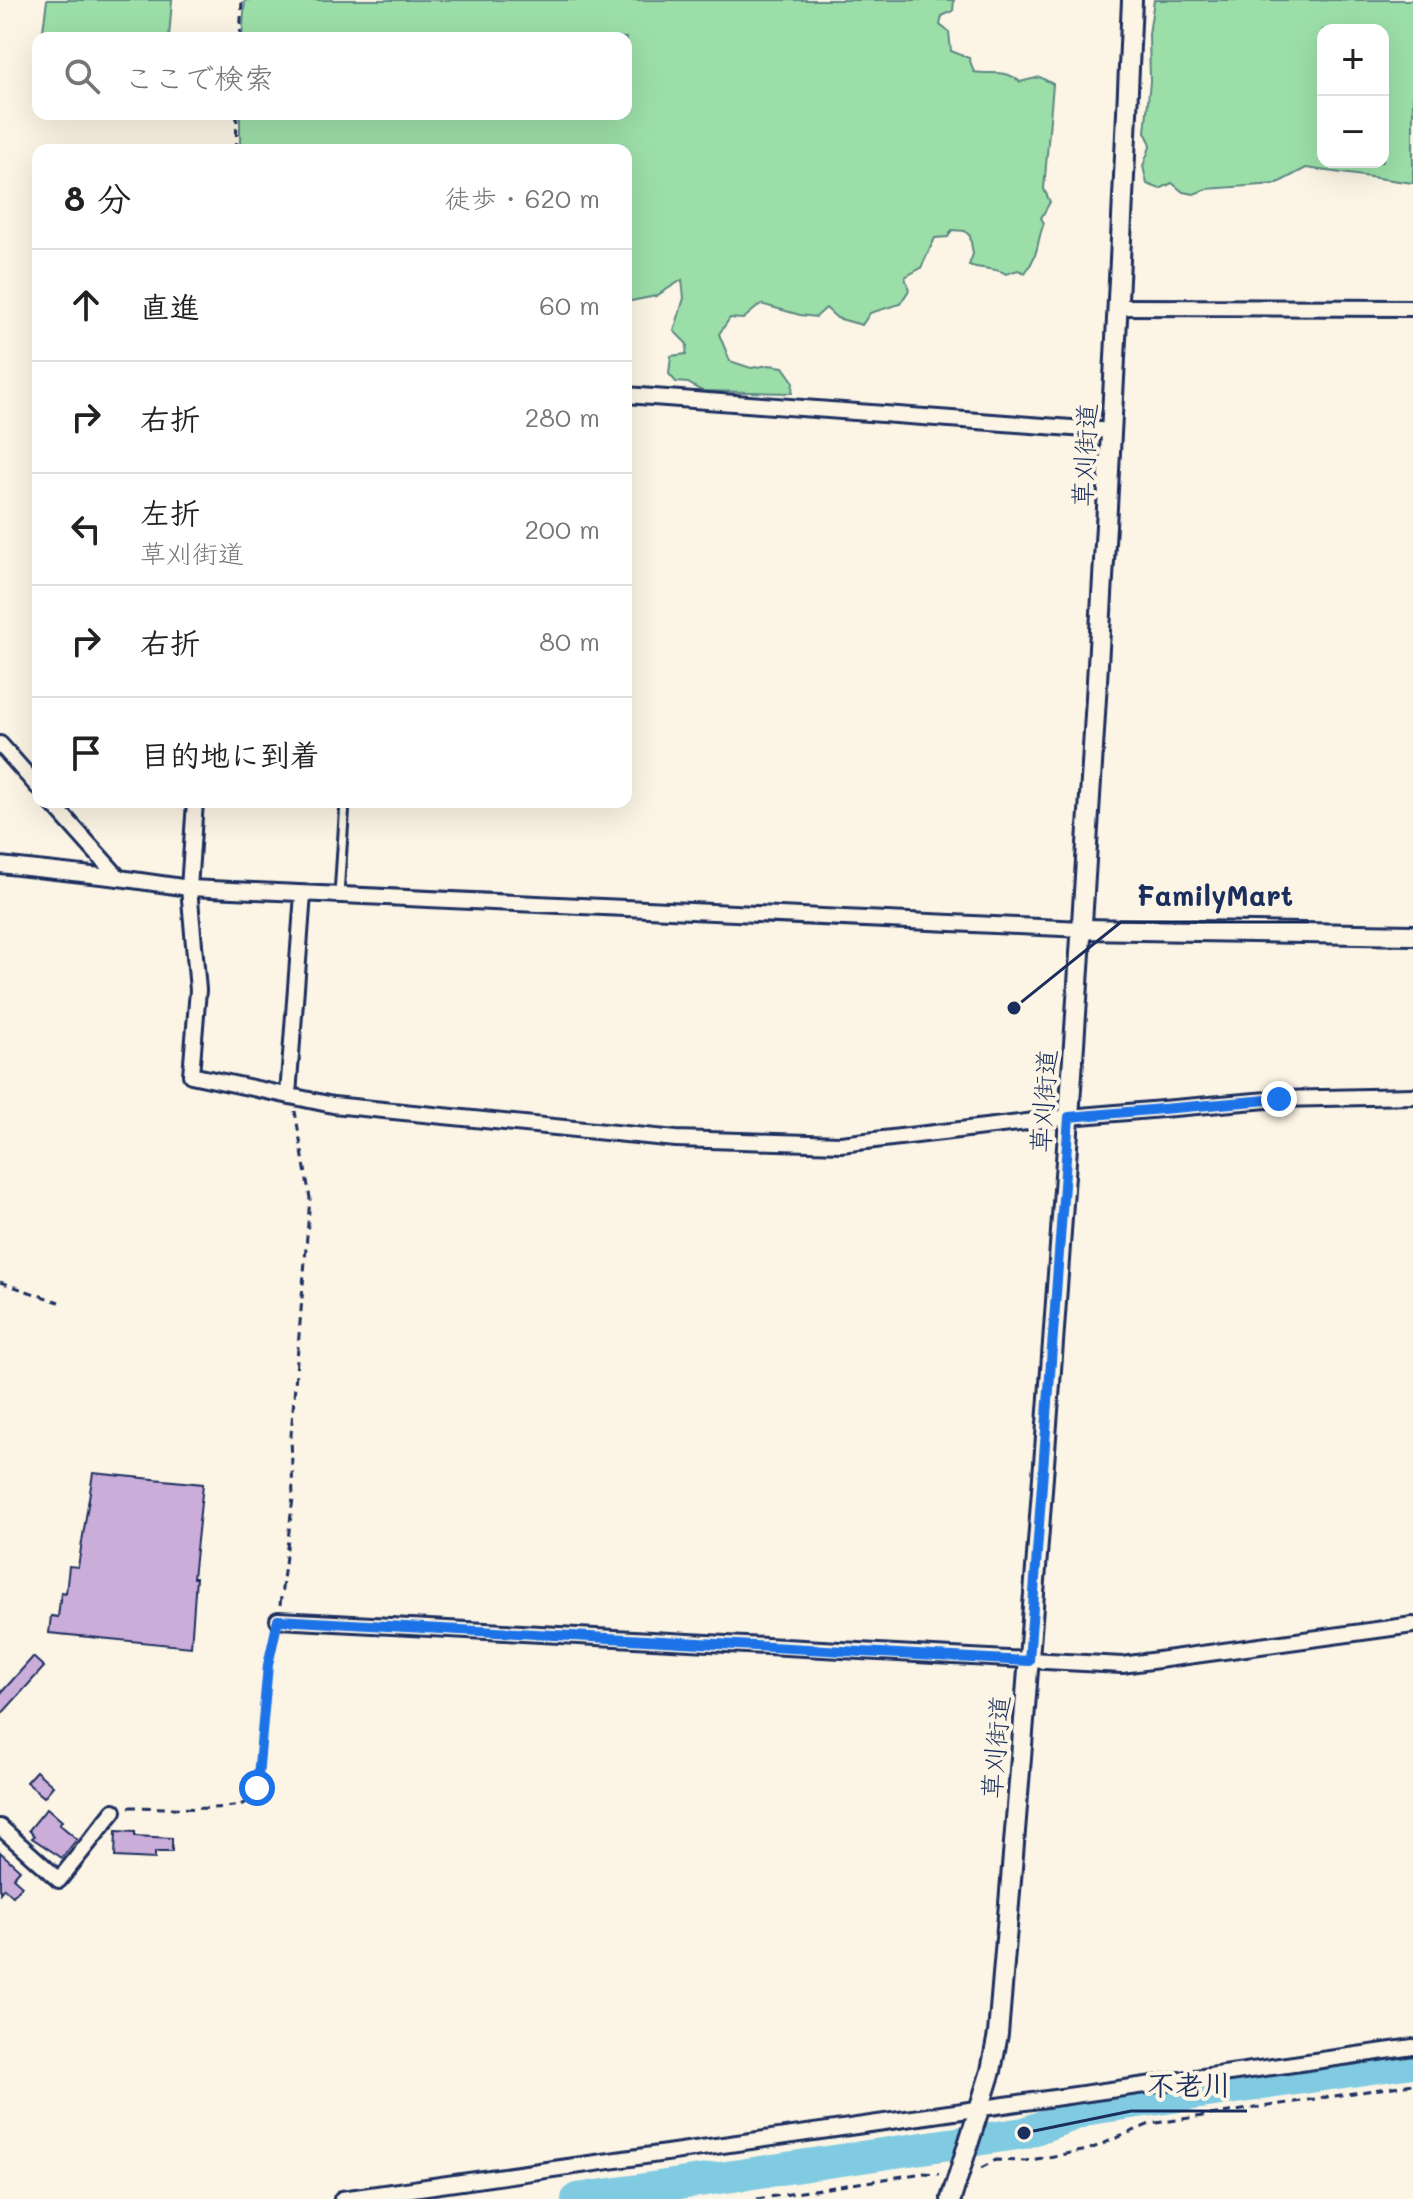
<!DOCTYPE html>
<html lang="ja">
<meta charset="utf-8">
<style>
:root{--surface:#fff;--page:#f6f6f6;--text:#222;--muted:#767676;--line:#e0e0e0}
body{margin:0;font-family:Mali,"Klee One",sans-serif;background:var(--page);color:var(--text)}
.controls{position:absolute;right:24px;top:24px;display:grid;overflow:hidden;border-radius:16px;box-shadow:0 8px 32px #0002}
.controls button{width:72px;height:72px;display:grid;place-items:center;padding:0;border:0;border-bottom:2px solid var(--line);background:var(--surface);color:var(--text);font:40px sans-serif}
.stop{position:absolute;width:24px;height:24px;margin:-18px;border:6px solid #1a73e8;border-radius:50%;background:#fff}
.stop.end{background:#1a73e8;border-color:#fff;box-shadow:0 2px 8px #0008}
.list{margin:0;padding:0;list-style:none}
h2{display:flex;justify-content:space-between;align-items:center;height:104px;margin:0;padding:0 32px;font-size:34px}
h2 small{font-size:26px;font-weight:400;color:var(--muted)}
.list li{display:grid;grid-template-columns:52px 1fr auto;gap:24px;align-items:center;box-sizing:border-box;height:112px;padding:0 32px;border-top:2px solid var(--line)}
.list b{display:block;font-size:30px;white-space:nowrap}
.list p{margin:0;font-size:26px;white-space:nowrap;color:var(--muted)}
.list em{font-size:26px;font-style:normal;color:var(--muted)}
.icon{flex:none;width:44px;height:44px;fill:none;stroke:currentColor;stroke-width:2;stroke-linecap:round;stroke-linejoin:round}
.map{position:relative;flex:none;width:1413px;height:2199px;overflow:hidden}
.search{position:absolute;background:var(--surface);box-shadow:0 8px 32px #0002;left:32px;top:32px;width:600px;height:88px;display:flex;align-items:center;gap:20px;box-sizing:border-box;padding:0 28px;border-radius:16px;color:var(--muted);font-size:30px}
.panel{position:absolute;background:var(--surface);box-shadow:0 8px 32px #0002;left:32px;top:144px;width:600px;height:664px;border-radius:16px}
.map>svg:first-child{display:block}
</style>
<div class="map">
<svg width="1413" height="2199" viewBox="0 0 1413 2199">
<rect width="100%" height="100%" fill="#fcf5e5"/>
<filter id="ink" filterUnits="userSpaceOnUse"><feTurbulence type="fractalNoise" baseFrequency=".0125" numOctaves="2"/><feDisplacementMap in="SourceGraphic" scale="16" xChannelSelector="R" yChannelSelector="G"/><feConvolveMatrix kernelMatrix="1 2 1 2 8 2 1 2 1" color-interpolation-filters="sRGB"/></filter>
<g filter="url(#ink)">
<g fill="#9cdea8" stroke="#5c8683" stroke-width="2" fill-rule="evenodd">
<path d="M47,0h125l-3,38h-127z"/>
<path d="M245,0h709l-1,11 -11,5 -2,9 9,7 2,19 18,7 5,14c18,3 33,-3 46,10l20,-5 13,7 -9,105 6,13 -9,16 3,5c-8,20 -4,30 -19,50l-7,-3 -12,4c-10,-7 -25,-4 -37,-9l4,-11 -3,-18 -5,-5 -13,-1 -4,7 -13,1 -14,30 -16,9 4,13 -9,14 -30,9 -8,12 -25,-7 -11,-10 -10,9 -16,-2 -39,-11 -18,15 -13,-1 -11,16 11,27 21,7 18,-3 14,2 10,14 -1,12 -90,-2 -14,-8 -12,-1 -7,-8 2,-18 15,-2 1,-10 -13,-13 10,-33 -2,-18 -26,16 -30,6v-152h-386v-36h386v-76h-384z"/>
<path d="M1154,0h259v183l-107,-15 -30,16 -70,5 -12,5 -11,-2 -11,-9 -12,6 -13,-5 -4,-18 8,-22 -6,-12 5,-51 -1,-47zM1383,30v132h-60v-132z"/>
</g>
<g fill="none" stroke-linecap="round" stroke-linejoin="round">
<path stroke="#81cbe2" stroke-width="32" d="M577,2199l447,-66 66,-24 323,-47"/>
</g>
<g fill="#cbadda" stroke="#1b2f5e" stroke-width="2">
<path d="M93,1473l110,11 -10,94h3l-5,69 -142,-14 2,-17 7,1 3,-25 5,1 3,-27 9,1z"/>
<path d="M33,1657l11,10 -44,49v-22z"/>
<path d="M36,1771l17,15 -9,11 -18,-15z"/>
<path d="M47,1808l15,13 -3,3 18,15 -15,19 -30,-20 2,-2 -5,-6z"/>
<path d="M116,1831l19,1v4l37,2v14h-17v7l-40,-2z"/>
<path d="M0,1852l20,18 -7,8 9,8 -9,10 -9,-8 -4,5z"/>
</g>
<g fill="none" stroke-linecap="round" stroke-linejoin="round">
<defs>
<path id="service" d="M339,895l6,-93"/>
<g id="minor">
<path d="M1119,307l294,1"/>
<path d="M626,395l487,36"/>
<path d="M0,744l38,43"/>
<path d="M51,802l68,76 70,10 894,41"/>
<path d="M195,802l-6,86 9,102 -7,85 142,30 343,34 165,5 228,-27 210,-18 134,-3"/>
<path d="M0,865l119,13"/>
<path d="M288,1095l15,-201"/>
<path d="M278,1620l844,45 291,-40"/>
<path d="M0,1827l59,53 55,-69"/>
<path d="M342,2199l1071,-152"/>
</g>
<g id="tertiary">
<path d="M1083,929l330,6"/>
<path d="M951,2199l40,-128 7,-37c58,-677 105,-1355 134,-2034"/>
</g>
</defs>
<use href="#service" stroke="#1b2f5e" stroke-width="13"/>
<use href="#minor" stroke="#1b2f5e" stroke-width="20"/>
<use href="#tertiary" stroke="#1b2f5e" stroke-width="24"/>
<g stroke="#1b2f5e" stroke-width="3" stroke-dasharray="8 6" stroke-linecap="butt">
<path d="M240,38l2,-38"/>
<path d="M236,150l1,-36"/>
<path d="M0,1282l59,20"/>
<path d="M280,1605l13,-107 -2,-63 19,-237 -15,-87"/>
<path d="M129,1807c27,0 94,5 116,-4 5,-3 9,-10 12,-15l11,-123 6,-29"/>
<path d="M981,2168l15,-8 29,1 63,-11 62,-26 263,-40"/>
<path d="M757,2199l166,-26 16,1"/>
</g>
<use href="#service" stroke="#fcf5e5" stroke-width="7"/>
<use href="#minor" stroke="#fcf5e5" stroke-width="14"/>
<use href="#tertiary" stroke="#fcf5e5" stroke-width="18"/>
</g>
</g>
<g fill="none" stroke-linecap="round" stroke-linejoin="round" filter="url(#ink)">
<path stroke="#1a73e8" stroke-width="10" d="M257,1788l11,-123 10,-45 751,41 40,-544 210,-18"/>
</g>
<g text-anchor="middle" stroke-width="8" stroke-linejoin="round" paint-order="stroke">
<g font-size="26" fill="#1b2f5e" stroke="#fcf5e5">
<text transform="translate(1085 455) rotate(-87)" y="9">草刈街道</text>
<text transform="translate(1044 1101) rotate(-86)" y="9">草刈街道</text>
<text transform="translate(996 1747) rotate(-85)" y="9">草刈街道</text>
</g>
</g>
<path fill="none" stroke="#1b2f5e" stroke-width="3" d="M1014 1008L1121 922H1309M1024 2133L1131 2111H1247"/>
<g fill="#1b2f5e" stroke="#fcf5e5" stroke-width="3">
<circle cx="1014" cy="1008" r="8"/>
<circle cx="1024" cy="2133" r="8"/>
</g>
<g font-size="28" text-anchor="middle" font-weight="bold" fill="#1b2f5e" stroke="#fcf5e5" stroke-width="8" stroke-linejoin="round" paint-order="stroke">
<text x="1215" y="906">FamilyMart</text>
<text x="1189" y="2095">不老川</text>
</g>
</svg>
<div class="controls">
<button>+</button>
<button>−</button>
</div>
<div class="stop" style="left:257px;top:1788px"></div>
<div class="stop end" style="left:1279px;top:1099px"></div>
<div class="search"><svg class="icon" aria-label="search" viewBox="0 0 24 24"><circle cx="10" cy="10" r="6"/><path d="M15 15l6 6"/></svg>ここで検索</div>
<section class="panel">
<h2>8 分<small>徒歩 · 620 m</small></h2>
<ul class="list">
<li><svg class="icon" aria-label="ahead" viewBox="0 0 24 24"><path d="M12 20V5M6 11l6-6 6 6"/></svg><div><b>直進</b></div><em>60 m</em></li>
<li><svg class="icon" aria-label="right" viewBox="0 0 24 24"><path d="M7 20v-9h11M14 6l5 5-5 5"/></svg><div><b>右折</b></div><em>280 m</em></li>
<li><svg class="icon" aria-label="left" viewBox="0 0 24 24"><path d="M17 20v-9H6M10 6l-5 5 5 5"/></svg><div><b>左折</b><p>草刈街道</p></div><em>200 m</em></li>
<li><svg class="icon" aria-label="right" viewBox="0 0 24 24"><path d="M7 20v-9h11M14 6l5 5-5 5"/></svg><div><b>右折</b></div><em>80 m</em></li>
<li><svg class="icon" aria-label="arrive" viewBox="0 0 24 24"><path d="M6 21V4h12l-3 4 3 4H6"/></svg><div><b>目的地に到着</b></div></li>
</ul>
</section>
</div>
